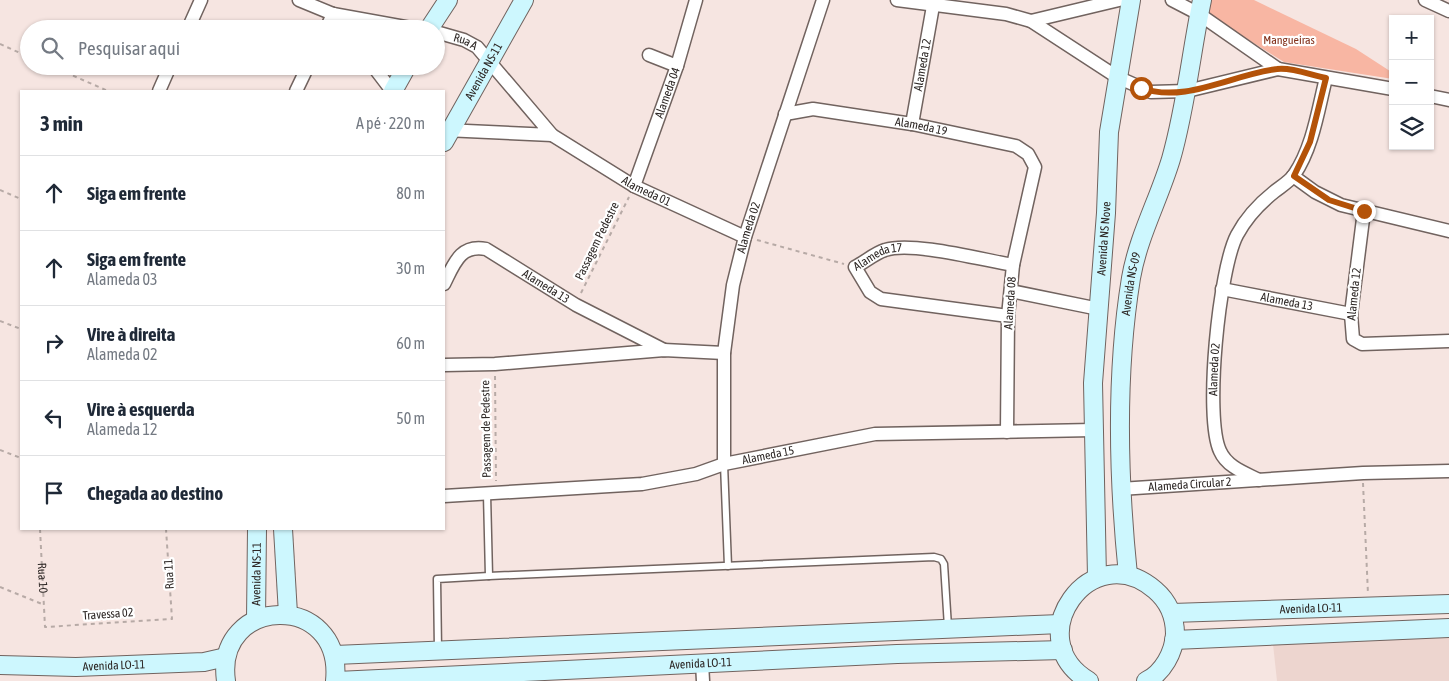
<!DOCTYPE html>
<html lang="pt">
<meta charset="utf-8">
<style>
:root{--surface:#fff;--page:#f2f2f3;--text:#1f2937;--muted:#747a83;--line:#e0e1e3}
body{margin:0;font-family:"Asap Condensed",sans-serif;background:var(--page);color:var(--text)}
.controls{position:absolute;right:15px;top:15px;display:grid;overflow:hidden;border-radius:0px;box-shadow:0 1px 4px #0004}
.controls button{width:45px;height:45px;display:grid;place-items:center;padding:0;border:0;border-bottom:1px solid var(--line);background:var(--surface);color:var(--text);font:25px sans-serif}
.stop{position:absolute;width:15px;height:15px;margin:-11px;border:4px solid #b45309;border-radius:50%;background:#fff}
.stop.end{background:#b45309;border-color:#fff;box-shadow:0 1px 5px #0008}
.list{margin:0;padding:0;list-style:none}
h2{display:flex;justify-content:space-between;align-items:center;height:65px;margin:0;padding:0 20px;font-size:21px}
h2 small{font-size:16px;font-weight:400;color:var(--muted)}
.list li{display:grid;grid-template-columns:32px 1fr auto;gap:15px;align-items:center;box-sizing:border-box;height:75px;padding:0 20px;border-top:1px solid var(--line)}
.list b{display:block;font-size:19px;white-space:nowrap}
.list p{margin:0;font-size:16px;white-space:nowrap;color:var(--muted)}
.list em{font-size:16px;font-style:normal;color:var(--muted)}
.icon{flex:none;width:28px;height:28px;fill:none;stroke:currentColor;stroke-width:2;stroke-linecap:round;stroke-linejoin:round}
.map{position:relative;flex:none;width:1449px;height:681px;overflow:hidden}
.search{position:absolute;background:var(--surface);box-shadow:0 1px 4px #0004;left:20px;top:20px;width:425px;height:55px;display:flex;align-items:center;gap:12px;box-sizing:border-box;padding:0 18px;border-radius:28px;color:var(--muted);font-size:19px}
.panel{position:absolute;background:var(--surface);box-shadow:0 1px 4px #0004;left:20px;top:90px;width:425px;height:440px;border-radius:0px}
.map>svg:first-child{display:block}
</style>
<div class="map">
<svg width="1449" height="681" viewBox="0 0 1449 681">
<rect width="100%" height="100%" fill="#f6e5e1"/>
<path fill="#edd5cf" d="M1449,628v53h-172l-5,-46z"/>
<path fill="#f8b6a3" d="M1209,0h45l102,49 37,24v6l-109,-17 -77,-48z"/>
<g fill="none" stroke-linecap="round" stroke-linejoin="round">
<defs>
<g id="lane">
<path d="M724,464l4,102"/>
<path d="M487,494l2,82"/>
<path d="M438,650l-1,-71 52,-3 445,-19 7,2 3,5 4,63"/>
</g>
<g id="street">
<path d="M299,0l34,14 83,15"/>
<path d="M897,0l109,14 25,7 86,56 34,15 36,-1 91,-22 -79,-55 -27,-14"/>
<path d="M1425,0l24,11"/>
<path d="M333,14l11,15"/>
<path d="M1031,21l88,-21"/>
<path d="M188,29l13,-29"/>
<path d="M326,29l7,-15"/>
<path id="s2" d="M436,32l28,8 13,7 75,88 -107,-5"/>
<path d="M649,55l28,11"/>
<path d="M373,66l19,25"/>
<path d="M1278,69l115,20"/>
<path d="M159,91l11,-25"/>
<path d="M296,91l12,-25"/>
<path d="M1430,96l19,4"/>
<path id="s3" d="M785,114l28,-5 99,15 104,22 12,8 7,13 -22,98 -5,51 -1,116"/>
<path id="s4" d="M912,124l21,-118"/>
<path id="s5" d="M552,135l82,51 111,51"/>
<path d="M1293,176l22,16 26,13 108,26"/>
<path id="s6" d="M634,186l43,-120 19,-66"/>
<path d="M1364,211l-13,103 2,25 9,5 87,-3"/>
<path id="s7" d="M444,284c10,-20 16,-40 42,-35l90,56 88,45"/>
<path id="s8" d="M1222,289l129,25"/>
<path d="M1011,291l88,18"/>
<path id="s9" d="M1008,316l-127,-17 -11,-7 -15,-25c10,-5 20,-14 30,-17 27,-9 98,10 128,15"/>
<path d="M444,365l51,-1 169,-14 60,3"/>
<path id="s10" d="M724,464v-111l9,-68 12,-48 78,-237"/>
<path id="s11" d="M1259,480c-14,-7 -32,-13 -39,-29 -16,-34 -1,-182 17,-216 9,-17 22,-31 37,-43 6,-5 15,-10 20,-17 19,-28 24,-65 32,-97"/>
<path id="s12" d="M1120,489l243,-16 86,-2"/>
<path id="s13" d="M444,496l198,-12 54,-10 28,-10 151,-30 218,-4"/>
<path d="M702,663l1,18"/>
</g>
<g id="secondary">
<path d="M429,29l19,-29"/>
<path d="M393,91l14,-25"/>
<path id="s14" d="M444,142l80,-142"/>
<path d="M283,529l5,85"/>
<path id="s15" d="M1128,575c-10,-98 -13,-199 3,-297 7,-41 28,-79 40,-119 15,-52 20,-106 31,-159"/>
<path id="s16" d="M1097,577l-4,-194 13,-170 3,-81 22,-132"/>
<path id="s17" d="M1172,613l277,-9"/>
<path id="s18" d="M256,619l1,-90"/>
<path d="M1174,640l275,-12"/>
<path d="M335,655l725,-31"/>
<path id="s19" d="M0,665l76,2 128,-5 22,-5"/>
<path d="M226,681c-12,-86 118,-90 109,0"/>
<path id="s20" d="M337,681l560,-27 166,-4"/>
<path d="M1089,681c-71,-42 2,-146 66,-91 13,11 20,27 20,44 -1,18 -12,39 -29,47"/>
</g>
</defs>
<use href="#lane" stroke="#71635f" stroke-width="9"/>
<use href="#street" stroke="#71635f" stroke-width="15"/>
<use href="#secondary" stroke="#71635f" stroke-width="20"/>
<g stroke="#b7aaa6" stroke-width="2" stroke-dasharray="4 4" stroke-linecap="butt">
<path d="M0,44l29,13"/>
<path d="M51,66l57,25"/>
<path d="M0,190l21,9"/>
<path d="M757,240l87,24"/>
<path d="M581,293l48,-96"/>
<path d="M0,321l21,8"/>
<path d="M495,376l1,105"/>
<path d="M0,450l21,8"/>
<path d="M1363,483l5,111"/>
<path id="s1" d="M40,529l5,98 127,-8 -6,-90"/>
<path d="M0,587l42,17"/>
</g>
<use href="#lane" stroke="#fff" stroke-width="6"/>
<use href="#street" stroke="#fff" stroke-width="12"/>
<use href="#secondary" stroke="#cdf7fe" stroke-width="18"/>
</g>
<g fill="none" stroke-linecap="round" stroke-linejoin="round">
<path stroke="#b45309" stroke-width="6" d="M1141,88c44,16 92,-14 136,-19 14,-2 34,6 49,9l-16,64 -16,34 35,24 35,11"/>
</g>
<g text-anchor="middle" stroke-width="4.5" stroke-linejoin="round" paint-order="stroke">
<g font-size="12" fill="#82311a" stroke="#fff">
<text x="1289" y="44">Mangueiras</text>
</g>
<g font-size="12" fill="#2d2725" stroke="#fff">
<text dy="4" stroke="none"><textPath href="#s2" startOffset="31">Rua A</textPath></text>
<text dy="4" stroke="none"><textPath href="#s4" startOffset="60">Alameda 12</textPath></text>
<text dy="4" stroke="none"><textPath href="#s14" startOffset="81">Avenida NS-11</textPath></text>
<text dy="4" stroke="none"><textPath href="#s6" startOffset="99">Alameda 04</textPath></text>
<text dy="4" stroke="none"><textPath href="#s3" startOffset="138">Alameda 19</textPath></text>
<text dy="4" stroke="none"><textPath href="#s5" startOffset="110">Alameda 01</textPath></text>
<text dy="4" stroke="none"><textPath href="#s10" startOffset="239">Alameda 02</textPath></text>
<text dy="4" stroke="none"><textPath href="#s16" startOffset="339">Avenida NS Nove</textPath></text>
<text transform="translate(597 241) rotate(-64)" y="4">Passagem Pedestre</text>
<text dy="4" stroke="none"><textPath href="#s9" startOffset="196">Alameda 17</textPath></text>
<text dy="4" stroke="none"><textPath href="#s15" startOffset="292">Avenida NS-09</textPath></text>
<text dy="4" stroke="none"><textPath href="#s7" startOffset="131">Alameda 13</textPath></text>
<text transform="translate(1354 294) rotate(-84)" y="4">Alameda 12</text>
<text dy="4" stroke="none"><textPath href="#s8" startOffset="66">Alameda 13</textPath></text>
<text transform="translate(1010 303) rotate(-86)" y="4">Alameda 08</text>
<text dy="4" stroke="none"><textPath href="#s11" startOffset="132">Alameda 02</textPath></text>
<text transform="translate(486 429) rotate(-91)" y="4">Passagem de Pedestre</text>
<text dy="4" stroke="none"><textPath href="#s13" startOffset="328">Alameda 15</textPath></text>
<text dy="4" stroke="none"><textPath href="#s12" startOffset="70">Alameda Circular 2</textPath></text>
<text transform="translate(169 574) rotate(-93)" y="4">Rua 11</text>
<text dy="4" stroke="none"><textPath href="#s18" startOffset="45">Avenida NS-11</textPath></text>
<text dy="4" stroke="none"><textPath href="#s1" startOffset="49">Rua 10</textPath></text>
<text dy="4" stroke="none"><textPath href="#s17" startOffset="139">Avenida LO-11</textPath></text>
<text transform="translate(108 614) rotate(-4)" y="4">Travessa 02</text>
<text dy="4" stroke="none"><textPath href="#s20" startOffset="364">Avenida LO-11</textPath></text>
<text dy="4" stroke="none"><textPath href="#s19" startOffset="114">Avenida LO-11</textPath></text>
</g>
</g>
</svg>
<div class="controls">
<button>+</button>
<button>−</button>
<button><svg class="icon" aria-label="layers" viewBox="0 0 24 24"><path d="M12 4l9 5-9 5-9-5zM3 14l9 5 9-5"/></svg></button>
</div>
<div class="stop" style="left:1141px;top:88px"></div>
<div class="stop end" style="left:1364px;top:211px"></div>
<div class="search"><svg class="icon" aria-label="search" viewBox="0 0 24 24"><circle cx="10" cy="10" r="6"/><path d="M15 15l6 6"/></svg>Pesquisar aqui</div>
<section class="panel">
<h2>3 min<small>A pé · 220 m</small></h2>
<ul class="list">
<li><svg class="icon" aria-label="ahead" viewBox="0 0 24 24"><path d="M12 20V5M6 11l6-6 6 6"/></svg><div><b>Siga em frente</b></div><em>80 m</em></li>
<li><svg class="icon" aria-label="ahead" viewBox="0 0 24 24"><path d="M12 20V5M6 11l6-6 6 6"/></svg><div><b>Siga em frente</b><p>Alameda 03</p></div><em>30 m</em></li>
<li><svg class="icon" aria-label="right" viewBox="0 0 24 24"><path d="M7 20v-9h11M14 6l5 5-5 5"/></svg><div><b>Vire à direita</b><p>Alameda 02</p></div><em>60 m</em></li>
<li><svg class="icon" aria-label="left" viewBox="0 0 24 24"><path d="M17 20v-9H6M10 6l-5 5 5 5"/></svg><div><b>Vire à esquerda</b><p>Alameda 12</p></div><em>50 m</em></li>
<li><svg class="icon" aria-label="arrive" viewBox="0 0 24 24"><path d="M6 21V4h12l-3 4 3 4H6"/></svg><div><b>Chegada ao destino</b></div></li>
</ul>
</section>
</div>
